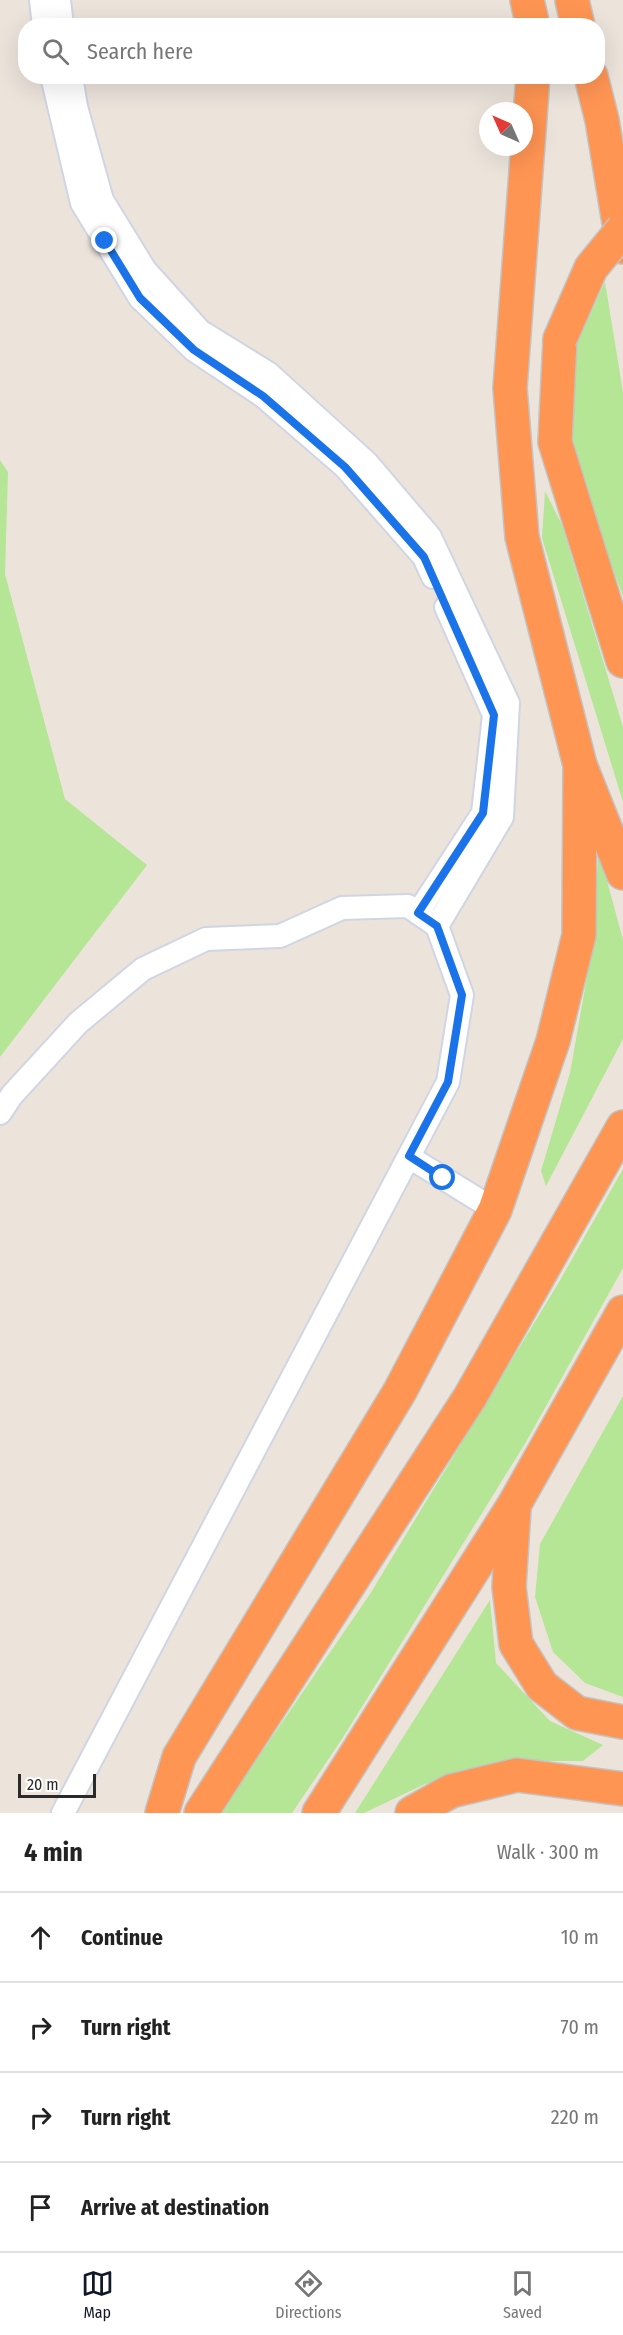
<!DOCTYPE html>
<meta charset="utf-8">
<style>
:root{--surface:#fff;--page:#f2f2f2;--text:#222;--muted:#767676;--line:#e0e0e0;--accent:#111827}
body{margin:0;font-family:"Fira Sans Condensed",sans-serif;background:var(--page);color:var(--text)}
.compass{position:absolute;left:479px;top:102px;width:54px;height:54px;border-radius:50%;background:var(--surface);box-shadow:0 6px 24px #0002;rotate:315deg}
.scale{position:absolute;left:18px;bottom:15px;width:78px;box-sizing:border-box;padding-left:6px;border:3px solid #2a2a2a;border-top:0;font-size:16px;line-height:21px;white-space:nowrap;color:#2a2a2a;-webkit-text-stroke:4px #fff;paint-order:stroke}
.stop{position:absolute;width:18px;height:18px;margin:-14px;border:4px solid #1a73e8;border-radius:50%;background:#fff}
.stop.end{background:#1a73e8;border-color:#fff;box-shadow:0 2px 6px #0008}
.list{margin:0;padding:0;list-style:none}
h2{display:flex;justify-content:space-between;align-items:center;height:78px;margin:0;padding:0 24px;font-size:26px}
h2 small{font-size:20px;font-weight:400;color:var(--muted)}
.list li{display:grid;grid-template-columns:39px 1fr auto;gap:18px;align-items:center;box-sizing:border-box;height:90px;padding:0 24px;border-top:2px solid var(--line)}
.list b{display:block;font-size:22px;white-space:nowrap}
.list em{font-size:20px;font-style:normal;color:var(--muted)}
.icon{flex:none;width:33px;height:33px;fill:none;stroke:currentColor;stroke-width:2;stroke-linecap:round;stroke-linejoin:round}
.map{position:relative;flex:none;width:623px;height:1813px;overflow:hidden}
.search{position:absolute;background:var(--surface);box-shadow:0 6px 24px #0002;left:18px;right:18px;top:18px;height:66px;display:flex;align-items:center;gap:15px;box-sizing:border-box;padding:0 21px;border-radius:24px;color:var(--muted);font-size:22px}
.sheet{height:438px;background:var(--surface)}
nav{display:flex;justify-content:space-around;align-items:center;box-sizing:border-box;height:84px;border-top:2px solid var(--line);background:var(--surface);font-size:16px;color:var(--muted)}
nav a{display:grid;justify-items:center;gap:3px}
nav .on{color:var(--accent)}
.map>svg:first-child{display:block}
</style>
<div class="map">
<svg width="623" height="1813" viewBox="0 0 623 1813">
<rect width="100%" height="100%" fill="#ece4db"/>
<g fill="#b4e695">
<path d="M605,282l18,110v204l-32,-86 -23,-78v-69z"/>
<path d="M0,460l8,12 -3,102 60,225 82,66 -147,192z"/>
<path d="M545,491l17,34 61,202v75l-81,-264z"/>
<path d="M599,851l24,89v99l-77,147 -5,-15 29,-98 20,-113z"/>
<path d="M623,1169v99l-97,174 -184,297 -50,74h-72l150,-219 189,-312z"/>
<path d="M623,1396v301l-38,-14 -32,-31 -18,-55 5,-53z"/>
<path d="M490,1600l6,63 54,58 53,24 -20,16h-58l-100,23 -61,29h-9z"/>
</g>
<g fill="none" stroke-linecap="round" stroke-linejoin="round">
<defs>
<g id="street">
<path d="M41,0l3,26"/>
<path d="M59,0l3,26"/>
<path d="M52,76l30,127 58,95 54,52 69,46 82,71 79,90 9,20"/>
<path d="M71,76l5,31 26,93 43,70 55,61 68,42 99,90 63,74 78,166 -6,114 -65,109"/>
<path d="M418,913l65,-100 11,-98 -48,-108"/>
<path d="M0,1113l12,-18 66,-72 65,-54 63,-30 74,-3 62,-28 66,-2 29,20 25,69 -14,87 -385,731"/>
<path d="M409,1157l86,53"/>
</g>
<g id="highway">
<path d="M527,0l6,26"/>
<path d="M572,0l6,26"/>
<path d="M533,76l-23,312 12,149 58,228 43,108"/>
<path d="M591,76l11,44 21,127"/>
<path d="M560,339l-5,103 68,219"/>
<path d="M514,1508l-5,79 7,57 26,42 35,27 46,9"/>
<path d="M162,1813l17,-56 221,-366 95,-181 58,-169 26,-106 1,-170"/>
<path d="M201,1813l269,-416 153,-270"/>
<path d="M319,1813l195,-308 109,-193"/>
<path d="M412,1813l39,-22 66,-16 106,14"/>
</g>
</defs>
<use href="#street" stroke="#d0d5e3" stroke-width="26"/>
<use href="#highway" stroke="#c3c3c3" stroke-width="36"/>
<use href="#street" stroke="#fff" stroke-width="22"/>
<use href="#highway" stroke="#ff9553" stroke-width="33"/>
<defs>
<path id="highway-bridge" d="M560,339l31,-71 32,-39"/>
</defs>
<use href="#highway-bridge" stroke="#c3c3c3" stroke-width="36" stroke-linecap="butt"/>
<use href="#highway-bridge" stroke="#ff9553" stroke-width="33"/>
</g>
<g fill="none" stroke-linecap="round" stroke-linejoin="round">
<path stroke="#1a73e8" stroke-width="8" d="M105,241l35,57 54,52 69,46 82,71 79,90 70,158 -11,98 -65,100 19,13 25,69 -14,87 -39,74 34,22"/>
</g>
</svg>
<svg class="compass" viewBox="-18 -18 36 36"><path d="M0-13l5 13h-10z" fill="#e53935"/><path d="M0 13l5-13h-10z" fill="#767676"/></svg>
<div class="scale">20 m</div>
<div class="stop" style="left:443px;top:1178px"></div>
<div class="stop end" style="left:105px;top:241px"></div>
<div class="search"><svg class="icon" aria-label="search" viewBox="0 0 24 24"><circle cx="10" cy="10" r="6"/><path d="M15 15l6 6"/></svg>Search here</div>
</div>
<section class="sheet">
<h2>4 min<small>Walk · 300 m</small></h2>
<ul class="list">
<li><svg class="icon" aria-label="ahead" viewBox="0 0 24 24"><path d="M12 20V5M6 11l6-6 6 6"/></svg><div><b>Continue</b></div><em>10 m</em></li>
<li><svg class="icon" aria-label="right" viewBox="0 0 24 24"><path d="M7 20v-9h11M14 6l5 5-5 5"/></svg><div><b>Turn right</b></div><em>70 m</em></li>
<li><svg class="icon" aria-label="right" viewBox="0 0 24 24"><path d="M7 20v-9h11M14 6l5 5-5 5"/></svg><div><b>Turn right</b></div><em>220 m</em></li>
<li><svg class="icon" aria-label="arrive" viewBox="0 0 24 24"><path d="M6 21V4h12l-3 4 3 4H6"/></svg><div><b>Arrive at destination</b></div></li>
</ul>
</section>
<nav>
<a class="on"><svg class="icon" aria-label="map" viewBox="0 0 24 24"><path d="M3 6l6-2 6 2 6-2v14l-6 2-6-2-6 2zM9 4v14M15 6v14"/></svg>Map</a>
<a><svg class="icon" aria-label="directions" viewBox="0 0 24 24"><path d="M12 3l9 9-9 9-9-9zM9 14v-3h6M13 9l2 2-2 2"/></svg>Directions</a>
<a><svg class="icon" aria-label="saved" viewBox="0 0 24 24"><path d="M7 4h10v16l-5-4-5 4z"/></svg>Saved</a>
</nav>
